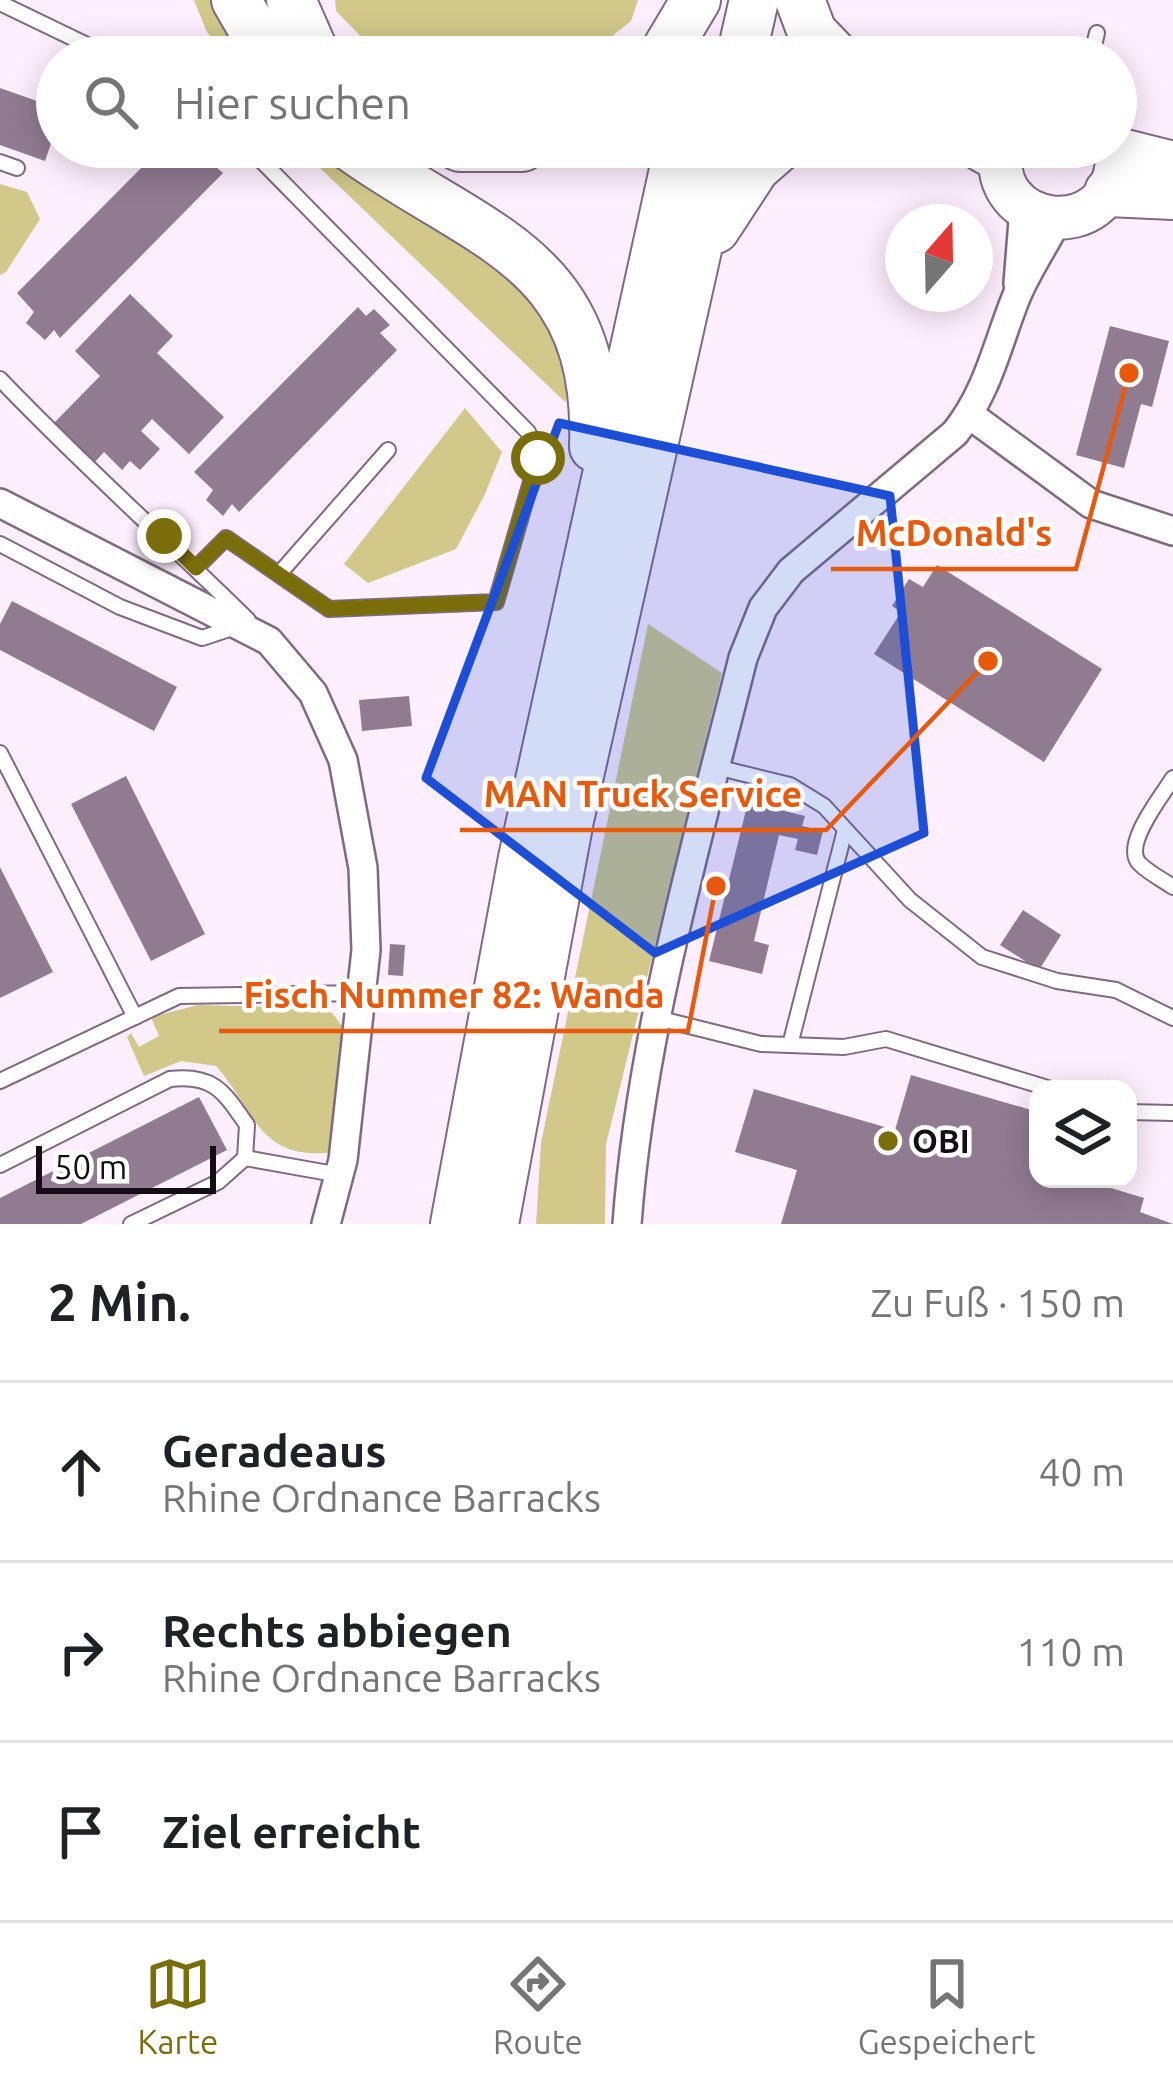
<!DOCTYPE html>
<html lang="de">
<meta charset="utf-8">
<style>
:root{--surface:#fff;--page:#f2f2f2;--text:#202124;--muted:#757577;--line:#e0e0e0;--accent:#7a6e0b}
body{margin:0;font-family:Ubuntu,sans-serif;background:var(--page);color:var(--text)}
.controls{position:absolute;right:36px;bottom:36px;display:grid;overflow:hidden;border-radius:24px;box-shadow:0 6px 30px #0003}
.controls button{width:108px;height:108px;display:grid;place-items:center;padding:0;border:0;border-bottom:3px solid var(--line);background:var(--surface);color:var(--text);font:60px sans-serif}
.compass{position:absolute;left:885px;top:204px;width:108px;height:108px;border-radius:50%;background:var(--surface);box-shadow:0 6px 30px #0003;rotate:20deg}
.scale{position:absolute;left:36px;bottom:30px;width:180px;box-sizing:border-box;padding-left:12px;border:6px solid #150d15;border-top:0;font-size:33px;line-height:42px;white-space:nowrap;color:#150d15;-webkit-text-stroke:9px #fff;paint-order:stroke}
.stop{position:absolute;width:36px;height:36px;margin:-27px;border:9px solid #7a6e0b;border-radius:50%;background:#fff}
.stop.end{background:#7a6e0b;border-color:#fff;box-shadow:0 3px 12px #0008}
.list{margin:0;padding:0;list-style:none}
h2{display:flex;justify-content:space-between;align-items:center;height:156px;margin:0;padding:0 48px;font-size:51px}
h2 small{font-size:39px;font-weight:400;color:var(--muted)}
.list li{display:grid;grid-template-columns:78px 1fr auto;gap:36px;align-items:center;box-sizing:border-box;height:180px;padding:0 48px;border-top:3px solid var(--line)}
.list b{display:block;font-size:45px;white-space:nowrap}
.list p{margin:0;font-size:39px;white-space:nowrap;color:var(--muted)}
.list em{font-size:39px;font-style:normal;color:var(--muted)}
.icon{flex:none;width:66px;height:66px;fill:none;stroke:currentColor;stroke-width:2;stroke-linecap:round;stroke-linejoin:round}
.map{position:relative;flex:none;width:1173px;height:1224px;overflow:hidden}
.search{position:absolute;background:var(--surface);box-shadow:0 6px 30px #0003;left:36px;right:36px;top:36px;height:132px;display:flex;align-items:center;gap:30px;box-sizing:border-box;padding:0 42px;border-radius:66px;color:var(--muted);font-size:45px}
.sheet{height:696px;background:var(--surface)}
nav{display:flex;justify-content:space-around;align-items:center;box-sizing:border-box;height:168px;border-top:3px solid var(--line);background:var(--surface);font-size:33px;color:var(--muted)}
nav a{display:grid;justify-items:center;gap:6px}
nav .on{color:var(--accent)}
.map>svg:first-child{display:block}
</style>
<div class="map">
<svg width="1173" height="1224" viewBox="0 0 1173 1224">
<rect width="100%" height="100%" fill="#feeffe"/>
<g fill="#d1c889">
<path d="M194,0h22l34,57h-26l-18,-27z"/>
<path d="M335,0h303l-7,21 -45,36h-205l-45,-46z"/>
<path d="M298,147h36l196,139 48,92 -13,24z"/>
<path d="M0,184l27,8 13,27 -34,53 -6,3z"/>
<path d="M465,408l37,44 -17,42 -29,55 -88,34 -24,-19z"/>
<path d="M648,624l74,49 -116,471 -1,80h-69l5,-81z"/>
<path d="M198,1005l120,3 14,5 15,19 -9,105 -10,16c-71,5 -73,-43 -112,-87l-35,-5 -37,15 -17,-39 4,-4 8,14 20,-11 -8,-19z"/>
</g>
<g fill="#917b91">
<path d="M0,88l57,20 -7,19 6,2 -11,32 -45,-16z"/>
<path d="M162,147h47l-6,8 20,18 -163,165 -6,-8 -9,10 -19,-17 8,-11 -17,-19z"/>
<path d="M130,294l43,42 -16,17 67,64 -35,37 -37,-35 -11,12 19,18 -20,21 -10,-9 -8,9 -18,-18 -9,10 -41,-39 46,-47 -25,-25z"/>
<path d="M358,307l8,9 8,-7 16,16 -10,8 17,17 -158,162 -7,-8 -9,12 -17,-16 7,-10 -19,-18z"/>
<path d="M1110,326l59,15 -17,66 -11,-3 -17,64 -48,-13z"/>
<path d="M937,565l165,104 -58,93 -170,-108 27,-42 -9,-6 17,-27 14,8z"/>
<path d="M12,601l165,86 -23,44 -154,-81v-26z"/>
<path d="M409,696l3,30 -50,5 -3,-31z"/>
<path d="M126,776l79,158 -54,27 -80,-157z"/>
<path d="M748,802l57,14 -3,10 21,5 -6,24 -22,-5 3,-11 -19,-4 -25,106 15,4 -7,29 -53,-13z"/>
<path d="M0,867l53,105 -53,26z"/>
<path d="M1023,910l38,25 -22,35 -39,-25z"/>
<path d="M390,944l15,1 -2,31 -15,-1z"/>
<path d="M911,1075l127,37v67h43l63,19 -4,14 33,12h-392l16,-54 -62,-18 19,-63 141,41z"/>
<path d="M199,1097l28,53 -146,74h-81v-26z"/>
</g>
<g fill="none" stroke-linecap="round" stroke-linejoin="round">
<defs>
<g id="lane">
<path d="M0,3l112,54"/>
<path d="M1091,57l6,-24"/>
<path d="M0,162l17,6"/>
<path d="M0,379c80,84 166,160 248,241"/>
<path d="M0,544l120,63 82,31 33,-11"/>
<path d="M196,568l30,-30 103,71 167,-7 42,-144 -10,-26 -280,-285"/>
<path d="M279,574l109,-124"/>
<path d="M0,753l135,264"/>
<path d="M716,767l74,18 34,21 86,94 72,57 75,24 59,9 57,28"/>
<path d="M1173,778c-11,18 -52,68 -33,86 9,9 23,16 33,23"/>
<path d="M657,1018l104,26 83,3 42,-8 165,50"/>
<path d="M790,1045l55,-215"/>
<path d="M0,1081l179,-85 184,-3"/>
<path d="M1128,1112l45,1"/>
<path d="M245,1158l95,17"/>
<path d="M0,1165l170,-86c44,-5 54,13 77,46l-2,33 -27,24 -87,42"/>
</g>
<g id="street">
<path d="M1018,283l6,-75"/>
<path d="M970,415l121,89 82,27"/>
<path d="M0,503l269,138 44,52 30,67 20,108 3,82 -23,210 -17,64"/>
<path d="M627,1224c14,-190 70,-381 116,-566l20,-50 28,-37 164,-138c34,-43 42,-89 62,-138 11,-26 28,-51 41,-76"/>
</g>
<path id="primary" d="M1002,147c-17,83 110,100 115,13"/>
<g id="highway">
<path d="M236,0l33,57"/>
<path d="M291,0l25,57"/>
<path d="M800,0l12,32 24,25"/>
<path d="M662,57l34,-57"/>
<path d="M741,57l13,-57"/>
<path d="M351,147c128,92 250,109 243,300"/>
<path d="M460,147h62"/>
<path d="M982,147l18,10"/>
<path d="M1117,152l56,14"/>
<path d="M1109,192l64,3"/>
<path d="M715,229l40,-61 24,-21"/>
<path d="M455,1224l68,-366 156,-711"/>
<path d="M494,1224l75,-404 151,-673"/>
</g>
</defs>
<use href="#lane" stroke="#7f6a80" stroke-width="18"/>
<use href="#street" stroke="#7f6a80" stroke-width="32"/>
<use href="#primary" stroke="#7f6a80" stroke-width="46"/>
<use href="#highway" stroke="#7f6a80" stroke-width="52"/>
<use href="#lane" stroke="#fff" stroke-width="14"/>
<use href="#street" stroke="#fff" stroke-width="27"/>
<use href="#primary" stroke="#fff" stroke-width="42"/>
<use href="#highway" stroke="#fff" stroke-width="48"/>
</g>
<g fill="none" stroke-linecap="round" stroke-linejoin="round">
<path stroke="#7a6e0b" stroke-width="15" d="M164,536l32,32 30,-30 103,71 167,-7 42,-144"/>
</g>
<path fill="#1d4ed8" fill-opacity="0.2" stroke="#1d4ed8" stroke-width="9" stroke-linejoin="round" d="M559,423l331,73 34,337 -269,120 -229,-175z"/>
<circle fill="#7a6e0b" stroke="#fff" stroke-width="4.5" cx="888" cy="1141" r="12"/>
<g text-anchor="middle" stroke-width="9" stroke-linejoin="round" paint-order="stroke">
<g font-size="33" font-weight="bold" fill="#150d15" stroke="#fff" text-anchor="start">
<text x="912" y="1153">OBI</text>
</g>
</g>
<path fill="none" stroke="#e8590c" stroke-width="4.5" d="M1129 373L1076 569H831M988 661L826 830H460M716 886L688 1031H219"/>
<g fill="#e8590c" stroke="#fff" stroke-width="4.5">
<circle cx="1129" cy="373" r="12"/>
<circle cx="988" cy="661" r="12"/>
<circle cx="716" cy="886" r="12"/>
</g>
<g font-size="36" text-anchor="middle" font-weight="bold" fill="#e8590c" stroke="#fff" stroke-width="9" stroke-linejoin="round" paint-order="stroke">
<text x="954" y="546">McDonald's</text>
<text x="643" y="807">MAN Truck Service</text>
<text x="454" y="1008">Fisch Nummer 82: Wanda</text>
</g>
</svg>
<div class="controls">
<button><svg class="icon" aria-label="layers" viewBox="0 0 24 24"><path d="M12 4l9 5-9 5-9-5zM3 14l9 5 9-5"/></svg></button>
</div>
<svg class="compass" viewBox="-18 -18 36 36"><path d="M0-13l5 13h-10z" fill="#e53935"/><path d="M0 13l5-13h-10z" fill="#757577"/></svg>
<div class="scale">50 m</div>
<div class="stop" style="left:538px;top:458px"></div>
<div class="stop end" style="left:164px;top:536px"></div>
<div class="search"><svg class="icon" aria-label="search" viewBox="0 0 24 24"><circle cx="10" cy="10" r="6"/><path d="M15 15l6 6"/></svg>Hier suchen</div>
</div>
<section class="sheet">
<h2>2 Min.<small>Zu Fuß · 150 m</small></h2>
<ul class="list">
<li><svg class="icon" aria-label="ahead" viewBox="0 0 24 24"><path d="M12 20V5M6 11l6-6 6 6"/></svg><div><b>Geradeaus</b><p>Rhine Ordnance Barracks</p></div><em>40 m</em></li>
<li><svg class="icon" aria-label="right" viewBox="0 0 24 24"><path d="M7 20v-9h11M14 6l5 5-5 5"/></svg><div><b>Rechts abbiegen</b><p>Rhine Ordnance Barracks</p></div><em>110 m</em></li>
<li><svg class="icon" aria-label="arrive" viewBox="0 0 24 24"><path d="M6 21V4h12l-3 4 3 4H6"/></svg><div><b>Ziel erreicht</b></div></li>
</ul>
</section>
<nav>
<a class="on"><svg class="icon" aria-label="map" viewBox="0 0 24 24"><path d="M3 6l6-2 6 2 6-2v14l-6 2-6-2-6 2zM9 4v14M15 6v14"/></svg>Karte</a>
<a><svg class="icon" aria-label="directions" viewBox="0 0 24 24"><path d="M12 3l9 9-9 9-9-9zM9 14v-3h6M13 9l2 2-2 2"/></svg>Route</a>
<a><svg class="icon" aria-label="saved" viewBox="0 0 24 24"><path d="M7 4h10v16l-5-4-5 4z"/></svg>Gespeichert</a>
</nav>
